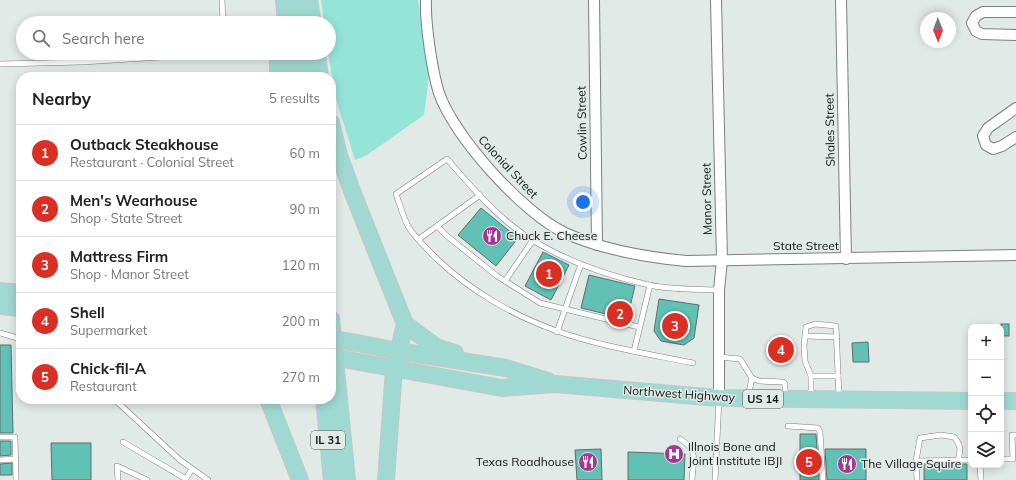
<!DOCTYPE html>
<meta charset="utf-8">
<style>
:root{--surface:#fff;--page:#f6f6f6;--text:#222;--muted:#767676;--line:#e0e0e0;--accent:#d93025}
body{margin:0;font-family:Mulish,sans-serif;background:var(--page);color:var(--text)}
.controls{position:absolute;right:12px;bottom:12px;display:grid;overflow:hidden;border-radius:8px;box-shadow:0 2px 10px #0003}
.controls button{width:36px;height:36px;display:grid;place-items:center;padding:0;border:0;border-bottom:1px solid var(--line);background:var(--surface);color:var(--text);font:20px sans-serif}
.compass{position:absolute;left:920px;top:12px;width:36px;height:36px;border-radius:50%;background:var(--surface);box-shadow:0 2px 10px #0003;rotate:179deg}
.you{position:absolute;left:583px;top:202px;width:14px;height:14px;margin:-10px;border:3px solid #fff;border-radius:50%;background:#1a73e8;box-shadow:0 0 0 6px #1a73e833}
.badge{display:grid;place-items:center;width:26px;height:26px;border-radius:50%;background:var(--accent);color:#fff;font-size:13px;font-weight:700}
.pin{position:absolute;translate:-50% -50%;border:2px solid #fff;box-shadow:0 1px 4px #0006}
.list{margin:0;padding:0;list-style:none}
h2{display:flex;justify-content:space-between;align-items:center;height:52px;margin:0;padding:0 16px;font-size:17px}
h2 small{font-size:13px;font-weight:400;color:var(--muted)}
.list li{display:grid;grid-template-columns:26px 1fr auto;gap:12px;align-items:center;box-sizing:border-box;height:56px;padding:0 16px;border-top:1px solid var(--line)}
.list b{display:block;font-size:15px;white-space:nowrap}
.list p{margin:0;font-size:13px;white-space:nowrap;color:var(--muted)}
.list em{font-size:13px;font-style:normal;color:var(--muted)}
.icon{flex:none;width:22px;height:22px;fill:none;stroke:currentColor;stroke-width:2;stroke-linecap:round;stroke-linejoin:round}
.map{position:relative;flex:none;width:1016px;height:480px;overflow:hidden}
.search{position:absolute;background:var(--surface);box-shadow:0 2px 10px #0003;left:16px;top:16px;width:320px;height:44px;display:flex;align-items:center;gap:10px;box-sizing:border-box;padding:0 14px;border-radius:22px;color:var(--muted);font-size:15px}
.panel{position:absolute;background:var(--surface);box-shadow:0 2px 10px #0003;left:16px;top:72px;width:320px;height:332px;border-radius:16px}
.map>svg:first-child{display:block}
</style>
<div class="map">
<svg width="1016" height="480" viewBox="0 0 1016 480">
<rect width="100%" height="100%" fill="#e2eae8"/>
<path fill="#95e4d8" d="M321,0h97l11,76 -5,39 -57,40 -12,5 -19,-61 -8,-46 1,-30h-5z"/>
<g fill="#60c1b4" stroke="#646c6b">
<path d="M481,208l37,30 -22,28 -38,-31z"/>
<path d="M543,252l26,13 -18,35 -26,-14z"/>
<path d="M589,275l46,11 -8,33 -46,-11z"/>
<path d="M659,299l40,6 -5,33 -10,7 -23,-4 -7,-10z"/>
<rect x="1001" y="324" width="8" height="12"/>
<path d="M868,342l1,20h-16l-1,-19z"/>
<path d="M0,345h11l2,88h-13z"/>
<path d="M800,434h16l3,46h-19z"/>
<path d="M0,441h11v14l-11,1z"/>
<path d="M51,443h40v37h-39z"/>
<path d="M601,449l1,31h-25l-2,-30z"/>
<path d="M825,449h41v31h-39z"/>
<path d="M628,452l57,2 -1,26h-56z"/>
<path d="M12,463v12h-12v-11z"/>
<path d="M967,464v16h-43v-15z"/>
</g>
<g fill="none" stroke-linecap="round" stroke-linejoin="round">
<defs>
<g id="lane">
<path d="M222,0l1,23"/>
<path d="M0,64l82,-2 143,-9"/>
<path d="M437,226l10,10 50,40 43,27 99,24"/>
<path d="M419,239l61,-44"/>
<path d="M505,281l28,-41"/>
<path d="M557,332l24,-68"/>
<path d="M0,333l21,6"/>
<path d="M805,336l32,1"/>
<path d="M634,351l16,-66"/>
<path d="M719,357l21,2 12,19 7,3 24,1 2,2v12"/>
<path d="M693,363c-44,-9 -95,-17 -136,-32 -43,-15 -86,-40 -119,-71 -10,-10 -23,-22 -30,-34 -5,-10 -8,-21 -12,-32l51,-35c23,26 47,55 76,75 37,25 82,41 126,51 23,5 47,4 70,5"/>
<path d="M811,376h27"/>
<path d="M811,396v-20l-6,-15 -1,-15 2,-19 9,-3 21,2 3,72"/>
<path d="M748,397l4,-19"/>
<path d="M114,399l66,61 28,20"/>
<path d="M788,426l30,2 2,4 3,48"/>
<path d="M0,437h15l1,43"/>
<path d="M680,439c19,11 13,22 12,41"/>
<path d="M123,442l63,37"/>
<path d="M1001,459h12l-1,-24h4"/>
<path d="M0,460l16,-1"/>
<path d="M916,461l4,-23 21,-3 13,2c7,8 7,13 4,23"/>
<path d="M980,465l1,15"/>
<path d="M118,480l-1,-14 30,14"/>
<path d="M185,480l7,-11"/>
<path d="M715,480l4,-81"/>
<path d="M917,480l-1,-19 55,-1"/>
</g>
<g id="street">
<path d="M426,0c-1,23 6,71 13,93 15,44 84,120 126,140 38,17 79,24 121,28l330,-6"/>
<path d="M594,0l3,245"/>
<path d="M716,0l6,260 -3,30v108"/>
<path d="M841,0l5,259"/>
<path d="M1016,12h-33l-7,4 -4,7 4,8 6,3 34,1"/>
<path d="M1016,108l-28,20 -5,8 3,9 7,4 9,-3 14,-9"/>
</g>
<g id="primary">
<path d="M284,0l2,23"/>
<path d="M298,0l3,23"/>
<path d="M309,0l4,23"/>
<path d="M278,53v24"/>
<path d="M289,53l2,24"/>
<path d="M305,53l2,24"/>
<path d="M317,53l3,24"/>
<path d="M331,123l8,32 15,41 51,128 -11,45 -8,111"/>
<path d="M0,291l21,2"/>
<path d="M0,306l21,2"/>
<path d="M331,319l16,161"/>
<path d="M405,324l31,23 19,6"/>
<path d="M357,343l41,8 108,17 42,13"/>
<path d="M354,361l148,27 53,-4 164,14 252,3"/>
<path d="M268,399l32,81"/>
<path d="M324,399l8,81"/>
<path d="M1001,401h15"/>
</g>
</defs>
<use href="#lane" stroke="#79817f" stroke-width="6"/>
<use href="#street" stroke="#79817f" stroke-width="12"/>
<use href="#primary" stroke="#c6c7c7" stroke-width="18"/>
<use href="#lane" stroke="#fff" stroke-width="5"/>
<use href="#street" stroke="#fff" stroke-width="10"/>
<use href="#primary" stroke="#a0d9d1" stroke-width="16"/>
<defs>
<g id="primary-bridge">
<path d="M331,339l26,4"/>
<path d="M331,357l23,4"/>
</g>
</defs>
<use href="#primary-bridge" stroke="#c6c7c7" stroke-width="18" stroke-linecap="butt"/>
<use href="#primary-bridge" stroke="#a0d9d1" stroke-width="16"/>
</g>
<defs>
<symbol id="restaurant-disc" viewBox="-11 -11 22 22"><circle r="9.5" fill="#a43694" stroke="#e2eae8"/><path d="M-5-6h1v4h1v-4h1v4h1v-4h1v5L-1.5 .5V6h-2V.5L-5-1ZM5-6V6H3V1.5H1.5Q1.5-4 5-6Z" fill="#fff"/></symbol>
<symbol id="hospital-disc" viewBox="-11 -11 22 22"><circle r="9.5" fill="#a43694" stroke="#e2eae8"/><path d="M-5-5h3v3.5h4V-5h3V5h-3V1.5h-4V5h-3Z" fill="#fff"/></symbol>
</defs>
<g fill-rule="evenodd">
<use href="#restaurant-disc" x="481" y="225" width="22" height="22"/>
<use href="#hospital-disc" x="663" y="443" width="22" height="22"/>
<use href="#restaurant-disc" x="577" y="451" width="22" height="22"/>
<use href="#restaurant-disc" x="836" y="453" width="22" height="22"/>
</g>
<g text-anchor="middle" stroke-width="3" stroke-linejoin="round" paint-order="stroke">
<g fill="#e2eae8" stroke="#505554" stroke-width="1">
<rect x="743" y="390" width="40" height="18" rx="3"/>
<rect x="311" y="431" width="34" height="18" rx="3"/>
</g>
<g font-size="11" font-weight="bold" fill="#121514">
<text x="763" y="403">US 14</text>
<text x="328" y="444">IL 31</text>
</g>
<g font-size="12" fill="#121514" stroke="#e2eae8">
<text transform="translate(582 123) rotate(-91)" y="4">Cowlin Street</text>
<text transform="translate(830 130) rotate(-91)" y="4">Shales Street</text>
<text transform="translate(508 167) rotate(47)" y="4">Colonial Street</text>
<text transform="translate(707 199) rotate(-91)" y="4">Manor Street</text>
<text x="806" y="250">State Street</text>
<text transform="translate(679 394) rotate(4)" y="4">Northwest Highway</text>
</g>
<g font-size="12" fill="#121514" stroke="#e2eae8" text-anchor="start">
<text x="506" y="240">Chuck E. Cheese</text>
<text x="688" y="451">Illnois Bone and<tspan x="688" dy="14">Joint Institute IBJI</tspan></text>
<text x="574" y="466" text-anchor="end">Texas Roadhouse</text>
<text x="861" y="468">The Village Squire</text>
</g>
</g>
</svg>
<div class="controls">
<button>+</button>
<button>−</button>
<button><svg class="icon" aria-label="locate" viewBox="0 0 24 24"><circle cx="12" cy="12" r="6"/><path d="M12 2v4M12 18v4M2 12h4M18 12h4"/></svg></button>
<button><svg class="icon" aria-label="layers" viewBox="0 0 24 24"><path d="M12 4l9 5-9 5-9-5zM3 14l9 5 9-5"/></svg></button>
</div>
<svg class="compass" viewBox="-18 -18 36 36"><path d="M0-13l5 13h-10z" fill="#e53935"/><path d="M0 13l5-13h-10z" fill="#767676"/></svg>
<div class="you"></div>
<div class="pin badge" style="left:549px;top:274px">1</div>
<div class="pin badge" style="left:620px;top:314px">2</div>
<div class="pin badge" style="left:675px;top:326px">3</div>
<div class="pin badge" style="left:781px;top:350px">4</div>
<div class="pin badge" style="left:809px;top:462px">5</div>
<div class="search"><svg class="icon" aria-label="search" viewBox="0 0 24 24"><circle cx="10" cy="10" r="6"/><path d="M15 15l6 6"/></svg>Search here</div>
<section class="panel">
<h2>Nearby<small>5 results</small></h2>
<ul class="list">
<li><span class="badge">1</span><div><b>Outback Steakhouse</b><p>Restaurant · Colonial Street</p></div><em>60 m</em></li>
<li><span class="badge">2</span><div><b>Men's Wearhouse</b><p>Shop · State Street</p></div><em>90 m</em></li>
<li><span class="badge">3</span><div><b>Mattress Firm</b><p>Shop · Manor Street</p></div><em>120 m</em></li>
<li><span class="badge">4</span><div><b>Shell</b><p>Supermarket</p></div><em>200 m</em></li>
<li><span class="badge">5</span><div><b>Chick-fil-A</b><p>Restaurant</p></div><em>270 m</em></li>
</ul>
</section>
</div>
